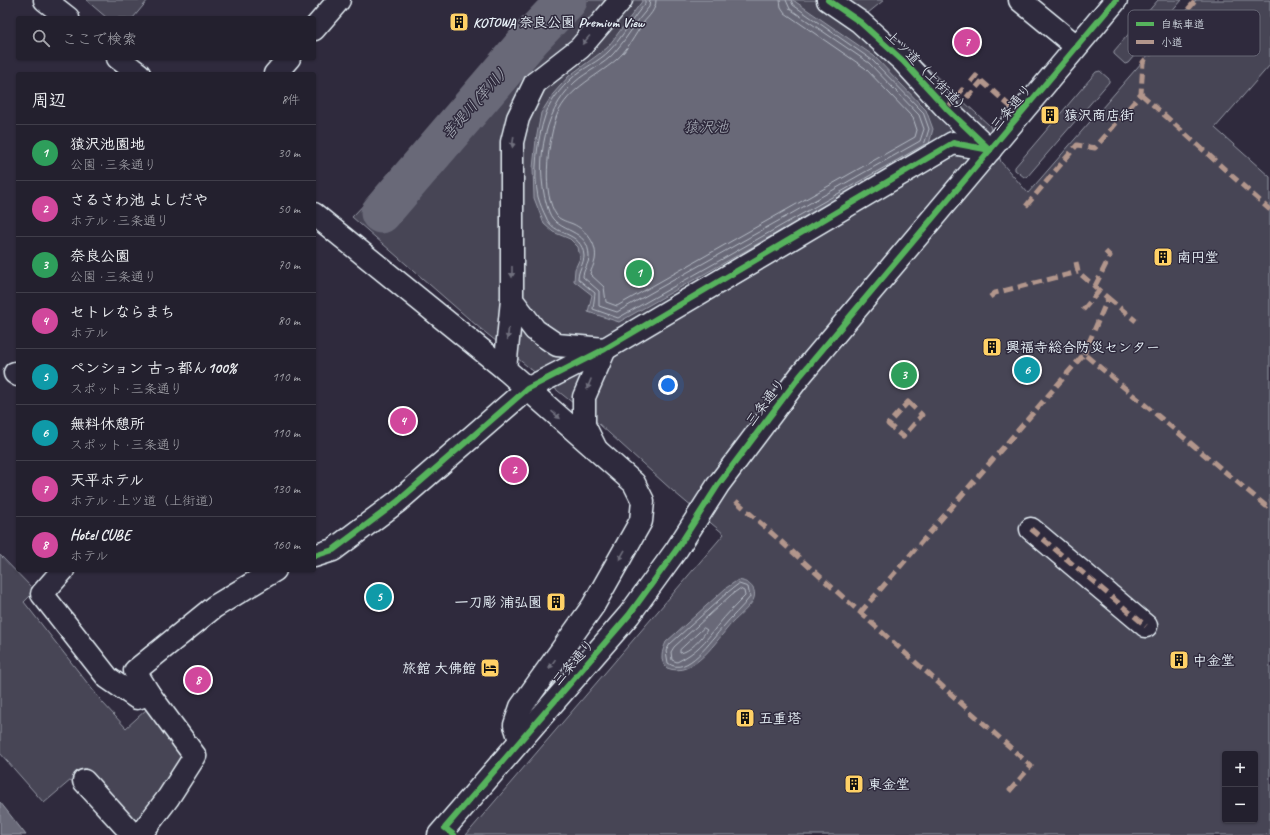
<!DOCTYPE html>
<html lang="ja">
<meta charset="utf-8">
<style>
:root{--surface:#23202e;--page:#2f2d3a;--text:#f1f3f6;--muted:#a3a3aa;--line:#403e4a;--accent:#2563eb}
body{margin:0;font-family:Caveat,"Klee One",sans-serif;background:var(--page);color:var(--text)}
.controls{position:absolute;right:12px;bottom:12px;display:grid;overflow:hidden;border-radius:4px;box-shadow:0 1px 3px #0004}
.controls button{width:36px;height:36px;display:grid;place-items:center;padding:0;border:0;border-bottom:1px solid var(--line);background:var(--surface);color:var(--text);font:20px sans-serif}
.you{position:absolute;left:668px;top:385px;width:14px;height:14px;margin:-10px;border:3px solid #fff;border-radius:50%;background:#1a73e8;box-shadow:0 0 0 6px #1a73e833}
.badge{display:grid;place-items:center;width:26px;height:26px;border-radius:50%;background:var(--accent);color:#fff;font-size:13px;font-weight:700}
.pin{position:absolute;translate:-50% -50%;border:2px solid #fff;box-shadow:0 1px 4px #0006}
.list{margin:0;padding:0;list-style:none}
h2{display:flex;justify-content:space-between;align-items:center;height:52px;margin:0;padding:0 16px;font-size:17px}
h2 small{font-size:13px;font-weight:400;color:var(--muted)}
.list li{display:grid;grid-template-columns:26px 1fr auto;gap:12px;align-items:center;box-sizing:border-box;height:56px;padding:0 16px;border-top:1px solid var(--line)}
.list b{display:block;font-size:15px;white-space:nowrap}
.list p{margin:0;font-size:13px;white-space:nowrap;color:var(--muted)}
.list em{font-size:13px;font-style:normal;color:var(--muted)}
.icon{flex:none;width:22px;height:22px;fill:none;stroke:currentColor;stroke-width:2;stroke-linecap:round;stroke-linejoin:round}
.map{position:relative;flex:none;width:1270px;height:835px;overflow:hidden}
.search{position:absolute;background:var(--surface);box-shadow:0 1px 3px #0004;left:16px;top:16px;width:300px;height:44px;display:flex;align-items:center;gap:10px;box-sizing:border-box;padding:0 14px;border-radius:4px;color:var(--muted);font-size:15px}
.panel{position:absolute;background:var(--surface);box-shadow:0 1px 3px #0004;left:16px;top:72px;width:300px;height:500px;border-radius:4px}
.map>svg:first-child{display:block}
</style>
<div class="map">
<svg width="1270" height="835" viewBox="0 0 1270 835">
<rect width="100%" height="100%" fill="#2f2a3d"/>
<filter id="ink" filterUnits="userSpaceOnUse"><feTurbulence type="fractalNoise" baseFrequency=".025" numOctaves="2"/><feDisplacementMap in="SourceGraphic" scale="8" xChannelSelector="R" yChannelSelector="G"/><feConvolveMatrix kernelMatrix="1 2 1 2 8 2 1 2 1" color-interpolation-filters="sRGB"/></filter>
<g filter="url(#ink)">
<g fill="#464455" stroke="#979aa6" fill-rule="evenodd">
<path d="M86,0h62l-15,18h-26z"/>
<path d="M559,0h325l-16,13 122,113 11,36 27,31 168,-193h74v65l-55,63 55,49v658h-804l258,-301 -50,-42 -75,-68 -123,-99 -124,-108zM1225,754h30v66h-30z"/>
<path d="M1158,0h24l-54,63 -3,1 -11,-10v-3z"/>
<path d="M1100,71l9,8v3l-82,95h-3l-9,-7v-3l81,-95z"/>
<path d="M0,555l35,36 -11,11 79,101 23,25 21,-19 32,36 4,15 -46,66 -52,-58 -41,35 -44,-50z"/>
</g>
<g fill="#696978" stroke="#9c9fab">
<path d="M643,0h150l81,56 52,54 7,19 -5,19 -309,174 -31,-10 4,-17 -18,-14 1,-12 5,-11 -2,-11 -8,-8 -17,-7 -9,-8 -10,-26 -1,-30 3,-28 5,-27 12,-19 16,-18 38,-28z"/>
<path d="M738,580c9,1 19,7 16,18 -1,6 -17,20 -22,25 -15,16 -38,56 -65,45 -8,-7 -5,-17 -1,-26l60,-54z"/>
<path d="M0,802l26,33h-26z"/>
</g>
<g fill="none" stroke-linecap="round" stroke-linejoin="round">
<g stroke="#b5bbc5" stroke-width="1">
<path d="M645,0v4c-13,14 -22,33 -35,46 -11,12 -28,18 -39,29 -10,9 -22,24 -26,37 -8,24 -12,57 -7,81 2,7 5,14 8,20 7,20 36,13 38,39 0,7 -6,15 -6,23l17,14 -2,16 25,9 306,-173 5,-16 -6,-17 -51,-52 -79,-55 -2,-5"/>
<path d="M650,0l-1,7c-13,14 -22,32 -35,46 -10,12 -27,18 -39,29 -34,31 -41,89 -26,130 8,22 40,15 40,45 0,7 -6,13 -6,20l16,14v15l18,6 303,-171 4,-12 -5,-14 -50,-52 -79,-54 -4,-9"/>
<path d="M656,0c0,10 -7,16 -13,23 -8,12 -16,28 -27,37 -21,18 -53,31 -61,61 -7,24 -14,73 2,95 3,4 11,6 16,8 13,6 25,20 22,36 -1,5 -4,10 -5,14l14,13 2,15 11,4 298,-169 2,-7 -4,-12 -48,-50 -80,-55 -4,-6 -1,-7"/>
<path d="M739,584l9,3 2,10c-8,11 -19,20 -27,30 -11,12 -36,51 -55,36l-2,-12 4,-7 58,-52z"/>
<path d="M740,589l4,2 1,5c-9,9 -19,19 -27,29 -13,17 -21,27 -41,37l-5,-2 -1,-8 3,-5 57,-52z"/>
<path d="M704,628l3,2c-5,8 -17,22 -27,23v-3z"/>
</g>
<path stroke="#696978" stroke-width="41" d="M381,213l149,-174 37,-39"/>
<defs>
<g id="minor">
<path d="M45,0l23,18"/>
<path d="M828,0l32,22 43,39 44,48 43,41"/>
<path d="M1020,0l56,46"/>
<path d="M314,29l25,-29"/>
<path d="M118,58l21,16"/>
<path d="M275,74l14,-16"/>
<path d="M314,214l191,155 129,114 9,18 -2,20 -48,85 -72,101 -6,18 5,15"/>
<path d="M505,369l7,-69"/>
<path d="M15,373l3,2"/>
<path d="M595,447l-11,-22v-28l21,-48 -48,-4 -22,-15 -23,-30v-158l6,-24 17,-35 45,-35 41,-48"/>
<path d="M1031,529l115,97"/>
<path d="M314,556l19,-6 64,-48 130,-113 78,-40 348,-206 37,7"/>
<path d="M63,570l-21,24 66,84 29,20 12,-4"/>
<path d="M84,781l49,54"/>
<path d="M140,835l28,-37 27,-42 -46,-62 -14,-23 79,-64 61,-37"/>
<path d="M439,835l190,-220 48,-66 41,-64 82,-109 316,-376"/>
</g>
</defs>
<use href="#minor" stroke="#e8f1f8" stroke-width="25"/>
<use href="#minor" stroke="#2f2a3d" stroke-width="22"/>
<g stroke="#b2968c" stroke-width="5" stroke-dasharray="10 5" stroke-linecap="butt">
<path d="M971,82l5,-6 44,39"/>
<path d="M1141,94l129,116"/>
<path d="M947,109l15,-19 7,6 13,-15"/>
<path d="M1026,206l51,-61 18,3 46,-54 2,-32 53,-62"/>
<path d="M1076,262l2,10 30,26 -24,56"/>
<path d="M1095,286l15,-30 -8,-8"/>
<path d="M990,297l5,-4 83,-21"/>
<path d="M1108,298l28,23"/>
<path d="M1083,310l17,-20"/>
<path d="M908,402l14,13 -19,22 -15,-13z"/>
<path d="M736,501l295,265 -25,29"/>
<path d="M1031,529l115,97"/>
<path d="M860,613l224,-259 182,152 4,-4"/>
</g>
<defs>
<g id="cycleway">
<path d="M828,0l32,22 43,39 44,48 43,41"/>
<path d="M314,556l19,-6 64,-48 130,-113 78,-40 348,-206 37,7"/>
<path d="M454,835l-9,-7 184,-213 48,-66 41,-64 82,-109 316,-376"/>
</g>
</defs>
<use href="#cycleway" stroke="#2f2a3d" stroke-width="8"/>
<use href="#cycleway" stroke="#56b35d" stroke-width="6"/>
</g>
<defs><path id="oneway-solid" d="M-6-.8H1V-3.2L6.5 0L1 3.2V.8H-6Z"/></defs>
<g fill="#70707e">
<use href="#oneway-solid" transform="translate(586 40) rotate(131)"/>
<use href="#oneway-solid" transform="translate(513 142) rotate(97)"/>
<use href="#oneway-solid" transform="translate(512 272) rotate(90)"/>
<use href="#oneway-solid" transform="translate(508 334) rotate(96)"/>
<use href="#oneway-solid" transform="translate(589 384) rotate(112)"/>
<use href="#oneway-solid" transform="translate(556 415) rotate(41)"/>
<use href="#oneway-solid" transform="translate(622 555) rotate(120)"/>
<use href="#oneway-solid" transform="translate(552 664) rotate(125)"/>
</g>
</g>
<defs>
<symbol id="building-square" viewBox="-11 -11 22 22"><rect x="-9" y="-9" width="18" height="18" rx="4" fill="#ffd166" stroke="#2f2a3d"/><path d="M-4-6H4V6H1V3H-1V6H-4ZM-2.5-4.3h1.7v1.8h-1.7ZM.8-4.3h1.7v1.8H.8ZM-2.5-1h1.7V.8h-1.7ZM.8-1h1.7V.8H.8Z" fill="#111"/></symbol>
<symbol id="hotel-square" viewBox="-11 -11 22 22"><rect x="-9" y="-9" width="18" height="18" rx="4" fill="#ffd166" stroke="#2f2a3d"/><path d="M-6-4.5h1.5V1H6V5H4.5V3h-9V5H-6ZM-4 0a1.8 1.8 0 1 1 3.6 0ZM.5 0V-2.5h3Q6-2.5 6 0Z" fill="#111"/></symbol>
</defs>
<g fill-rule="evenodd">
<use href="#building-square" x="448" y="11" width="22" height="22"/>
<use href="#building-square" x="1039" y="104" width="22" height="22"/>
<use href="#building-square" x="1152" y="246" width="22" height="22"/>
<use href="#building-square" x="981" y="336" width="22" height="22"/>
<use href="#building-square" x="545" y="591" width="22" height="22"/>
<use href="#building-square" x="1168" y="649" width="22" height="22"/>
<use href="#hotel-square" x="479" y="657" width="22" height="22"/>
<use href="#building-square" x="734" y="707" width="22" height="22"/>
<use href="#building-square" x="843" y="773" width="22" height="22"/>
</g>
<g text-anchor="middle" stroke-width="3" stroke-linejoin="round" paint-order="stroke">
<g font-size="14" font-weight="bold" fill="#e8f1f8" stroke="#2f2a3d" text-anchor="start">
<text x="473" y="27">KOTOWA 奈良公園 Premium View</text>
<text x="1064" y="120">猿沢商店街</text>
<text x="1177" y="262">南円堂</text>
<text x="1006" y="352">興福寺総合防災センター</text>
<text x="542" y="607" text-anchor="end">一刀彫 浦弘園</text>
<text x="1193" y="665">中金堂</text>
<text x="476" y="673" text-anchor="end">旅館 大佛館</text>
<text x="759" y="723">五重塔</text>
<text x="868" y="789">東金堂</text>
</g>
<g font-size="14" fill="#e8f1f8" stroke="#2f2a3d">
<text transform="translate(928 72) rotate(45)" y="5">上ツ道（上街道）</text>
<text transform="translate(1011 107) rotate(-50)" y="5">三条通り</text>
<text transform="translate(765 402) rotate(-53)" y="5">三条通り</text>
<text transform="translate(573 662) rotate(-49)" y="5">三条通り</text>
</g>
<g font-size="15" font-style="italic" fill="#afb4be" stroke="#2f2a3d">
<text transform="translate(473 105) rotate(-49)" y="5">菩提川(率川)</text>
<text x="706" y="132">猿沢池</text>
</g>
</g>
<rect x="1128" y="10" width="132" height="46" rx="6" fill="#2f2a3d" stroke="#666675" stroke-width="1"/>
<rect x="1136" y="22" width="18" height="4" fill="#56b35d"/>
<rect x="1136" y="40" width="18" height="4" fill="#b2968c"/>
<g font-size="11" fill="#e8f1f8">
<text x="1161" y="28">自転車道</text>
<text x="1161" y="46">小道</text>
</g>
</svg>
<div class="controls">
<button>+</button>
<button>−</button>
</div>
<div class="you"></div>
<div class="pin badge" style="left:639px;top:273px;background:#2e9e5b">1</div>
<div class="pin badge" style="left:514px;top:470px;background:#d1479c">2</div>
<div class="pin badge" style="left:904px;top:375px;background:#2e9e5b">3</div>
<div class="pin badge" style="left:403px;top:421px;background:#d1479c">4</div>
<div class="pin badge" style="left:379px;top:597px;background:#0f9aa8">5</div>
<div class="pin badge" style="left:1027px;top:370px;background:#0f9aa8">6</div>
<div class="pin badge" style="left:967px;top:42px;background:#d1479c">7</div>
<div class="pin badge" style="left:198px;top:680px;background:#d1479c">8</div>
<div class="search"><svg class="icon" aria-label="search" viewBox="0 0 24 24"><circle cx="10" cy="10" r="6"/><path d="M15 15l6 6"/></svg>ここで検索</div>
<section class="panel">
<h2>周辺<small>8件</small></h2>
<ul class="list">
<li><span class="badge" style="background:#2e9e5b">1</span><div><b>猿沢池園地</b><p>公園 · 三条通り</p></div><em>30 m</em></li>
<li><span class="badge" style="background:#d1479c">2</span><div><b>さるさわ池 よしだや</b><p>ホテル · 三条通り</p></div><em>50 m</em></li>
<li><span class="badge" style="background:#2e9e5b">3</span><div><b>奈良公園</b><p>公園 · 三条通り</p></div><em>70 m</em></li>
<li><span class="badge" style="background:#d1479c">4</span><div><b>セトレならまち</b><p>ホテル</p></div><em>80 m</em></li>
<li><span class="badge" style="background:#0f9aa8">5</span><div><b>ペンション 古っ都ん100%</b><p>スポット · 三条通り</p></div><em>110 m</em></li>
<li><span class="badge" style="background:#0f9aa8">6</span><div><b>無料休憩所</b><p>スポット · 三条通り</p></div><em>110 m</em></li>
<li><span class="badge" style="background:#d1479c">7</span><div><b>天平ホテル</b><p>ホテル · 上ツ道（上街道）</p></div><em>130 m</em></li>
<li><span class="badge" style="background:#d1479c">8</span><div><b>Hotel CUBE</b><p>ホテル</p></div><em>160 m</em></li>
</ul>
</section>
</div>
